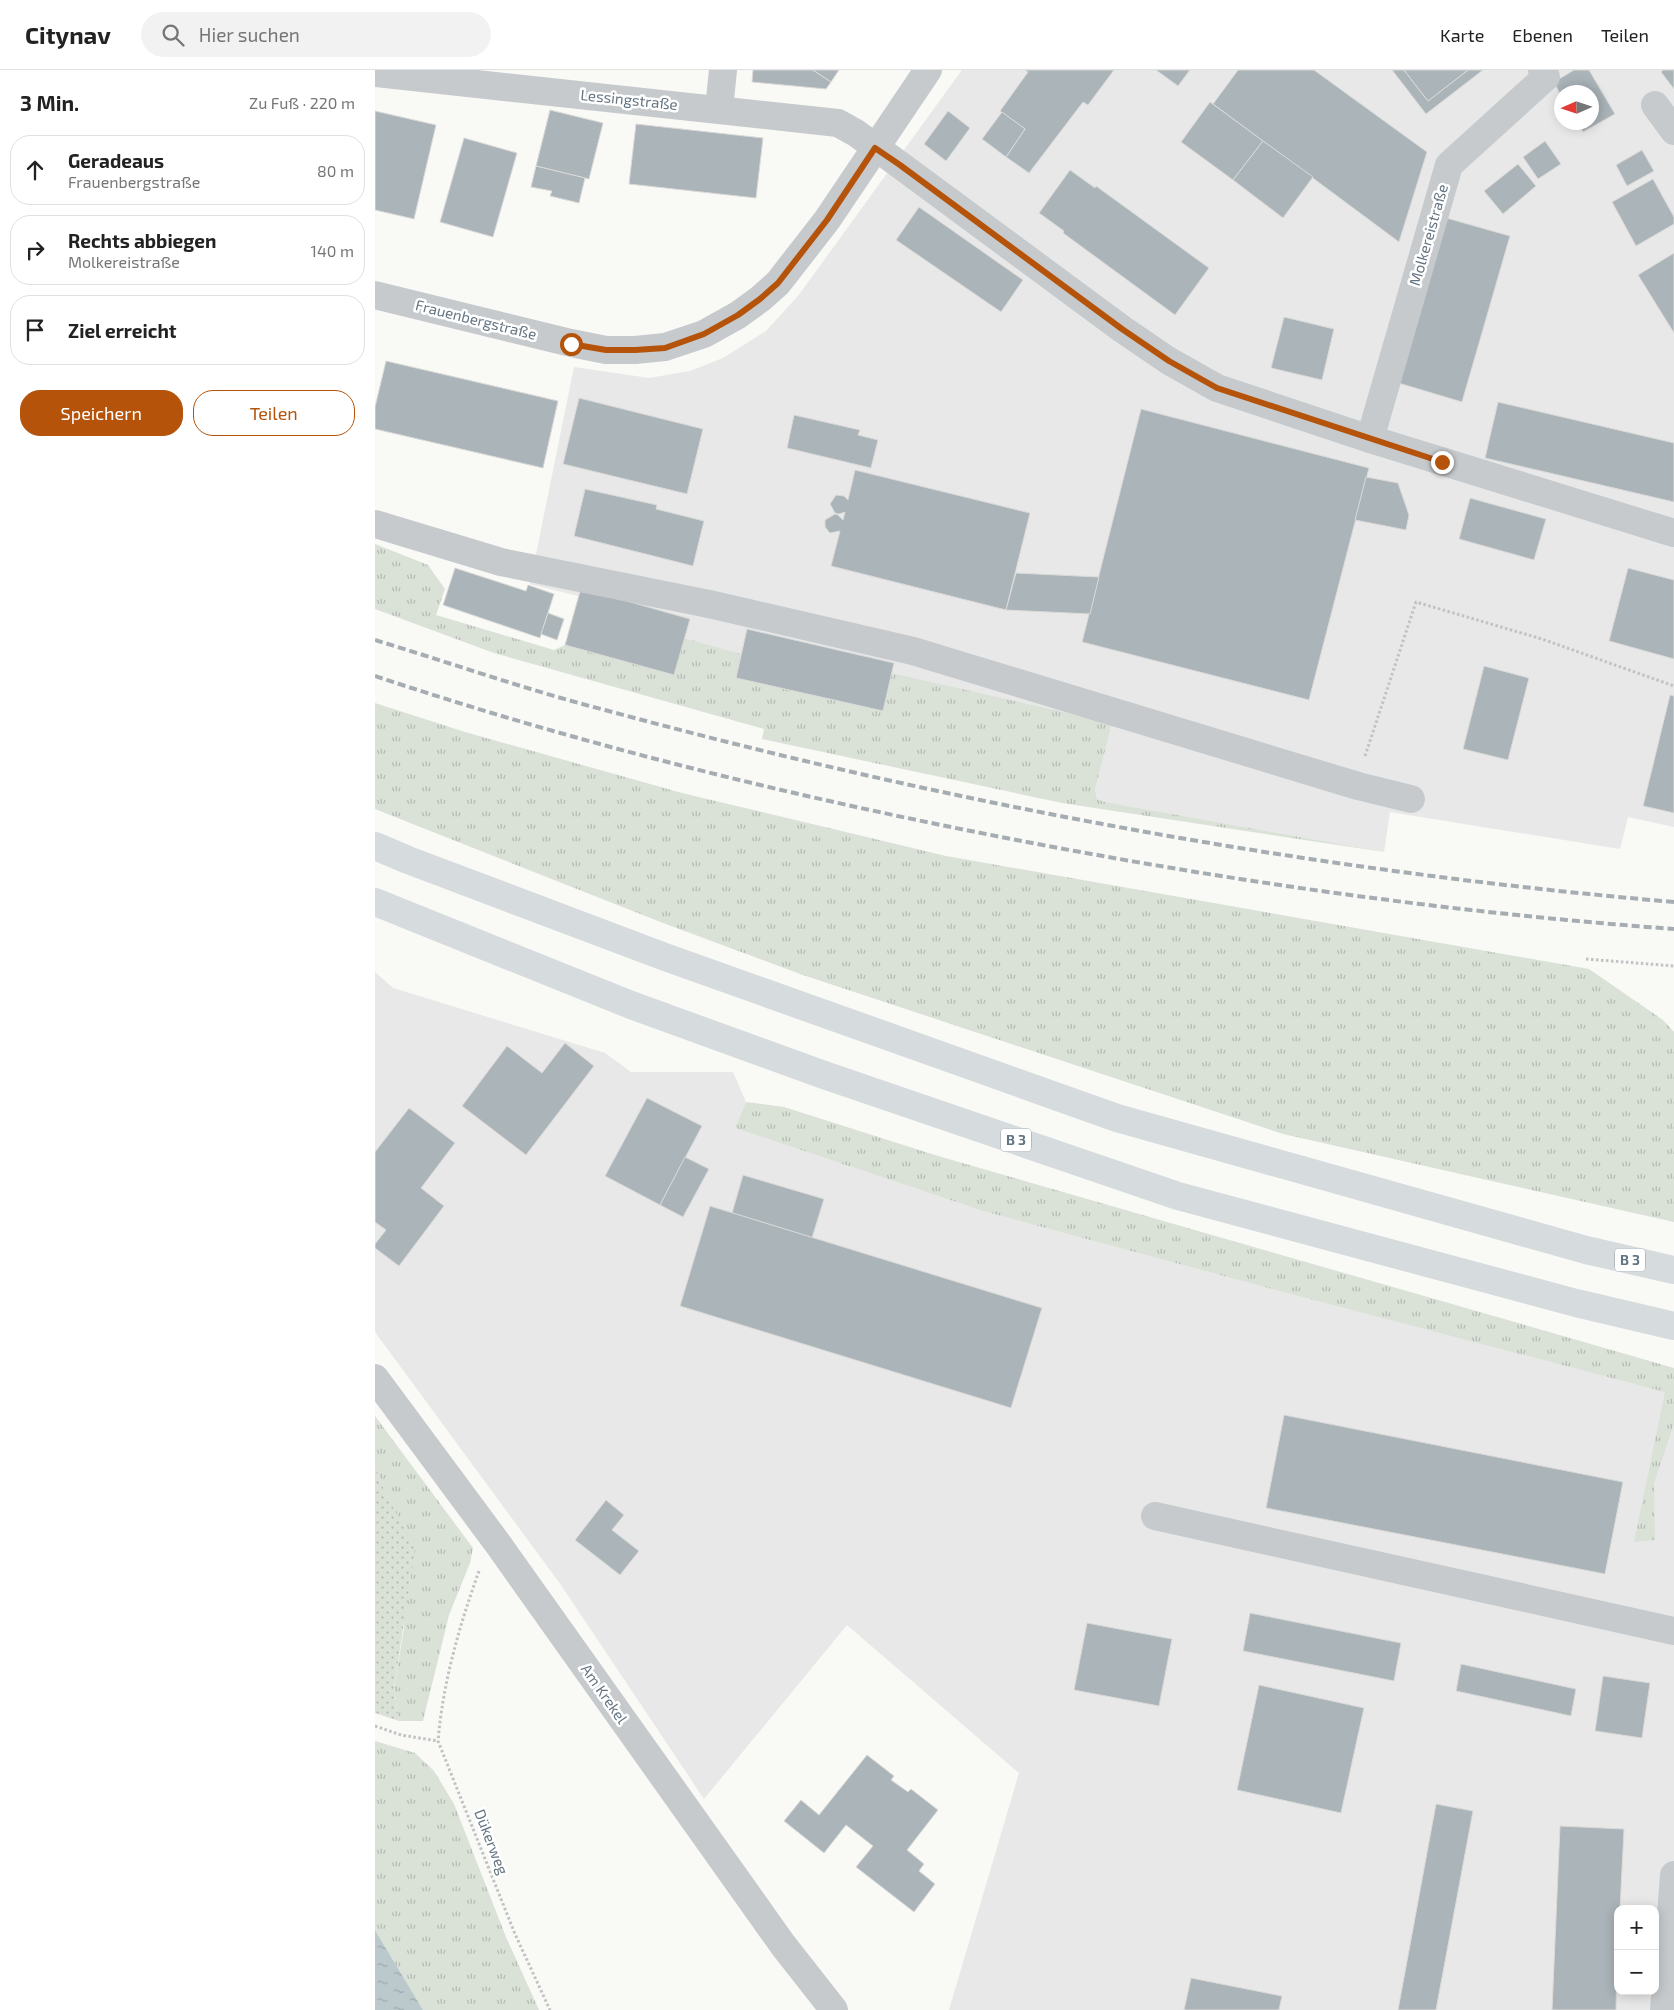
<!DOCTYPE html>
<html lang="de">
<meta charset="utf-8">
<style>
:root{--surface:#fff;--page:#f2f2f2;--text:#222;--muted:#767676;--line:#e0e0e0;--accent:#b45309}
body{margin:0;font-family:"Exo 2",sans-serif;background:var(--page);color:var(--text)}
.controls{position:absolute;right:15px;bottom:15px;display:grid;overflow:hidden;border-radius:10px;box-shadow:0 2px 12px #0003}
.controls button{width:45px;height:45px;display:grid;place-items:center;padding:0;border:0;border-bottom:1px solid var(--line);background:var(--surface);color:var(--text);font:25px sans-serif}
.compass{position:absolute;left:1179px;top:15px;width:45px;height:45px;border-radius:50%;background:var(--surface);box-shadow:0 2px 12px #0003;rotate:267deg}
.stop{position:absolute;width:15px;height:15px;margin:-11px;border:4px solid #b45309;border-radius:50%;background:#fff}
.stop.end{background:#b45309;border-color:#fff;box-shadow:0 1px 5px #0008}
.list{margin:0;padding:0;list-style:none}
h2{display:flex;justify-content:space-between;align-items:center;height:65px;margin:0;padding:0 20px;font-size:21px}
h2 small{font-size:16px;font-weight:400;color:var(--muted)}
.list li{display:grid;grid-template-columns:32px 1fr auto;gap:15px;align-items:center;box-sizing:border-box;height:70px;margin:0 10px 10px;padding:0 10px;border:1px solid var(--line);border-radius:20px}
.list b{display:block;font-size:19px;white-space:nowrap}
.list p{margin:0;font-size:16px;white-space:nowrap;color:var(--muted)}
.list em{font-size:16px;font-style:normal;color:var(--muted)}
.actions{display:flex;gap:10px;padding:15px 20px}
.actions a{flex:1;padding:11px 0;border:1px solid var(--accent);border-radius:20px;text-align:center;font-size:18px;color:var(--accent)}
.actions .main{background:var(--accent);color:#fff}
.icon{flex:none;width:28px;height:28px;fill:none;stroke:currentColor;stroke-width:2;stroke-linecap:round;stroke-linejoin:round}
.map{position:relative;flex:none;width:1299px;height:1940px;overflow:hidden}
header{display:flex;align-items:center;gap:30px;box-sizing:border-box;height:70px;padding:0 25px;background:var(--surface);border-bottom:1px solid var(--line)}
header strong{font-size:24px}
nav{display:flex;gap:28px;margin-inline-start:auto;font-size:18px}
.search{width:350px;height:45px;background:var(--page);display:flex;align-items:center;gap:12px;box-sizing:border-box;padding:0 18px;border-radius:28px;color:var(--muted);font-size:19px}
main{display:flex}
aside{flex:1;background:var(--surface)}
.map>svg:first-child{display:block}
</style>
<header>
<strong>Citynav</strong>
<div class="search"><svg class="icon" aria-label="search" viewBox="0 0 24 24"><circle cx="10" cy="10" r="6"/><path d="M15 15l6 6"/></svg>Hier suchen</div>
<nav><a>Karte</a><a>Ebenen</a><a>Teilen</a></nav>
</header>
<main>
<aside>
<h2>3 Min.<small>Zu Fuß · 220 m</small></h2>
<ul class="list">
<li><svg class="icon" aria-label="ahead" viewBox="0 0 24 24"><path d="M12 20V5M6 11l6-6 6 6"/></svg><div><b>Geradeaus</b><p>Frauenbergstraße</p></div><em>80 m</em></li>
<li><svg class="icon" aria-label="right" viewBox="0 0 24 24"><path d="M7 20v-9h11M14 6l5 5-5 5"/></svg><div><b>Rechts abbiegen</b><p>Molkereistraße</p></div><em>140 m</em></li>
<li><svg class="icon" aria-label="arrive" viewBox="0 0 24 24"><path d="M6 21V4h12l-3 4 3 4H6"/></svg><div><b>Ziel erreicht</b></div></li>
</ul>
<div class="actions"><a class="main">Speichern</a><a>Teilen</a></div>
</aside>
<div class="map">
<svg width="1299" height="1940" viewBox="0 0 1299 1940">
<defs>
<pattern id="grass-tufts" width="24" height="20" patternUnits="userSpaceOnUse" patternTransform="scale(1.25)"><rect width="24" height="20" fill="#dae1d7"/><path d="M3 7l-1-3M5 7V3M7 7l1-3M15 17l-1-3M17 17v-4M19 17l1-3" fill="none" stroke="#b4bbb4"/></pattern>
<pattern id="park-dots" width="8" height="8" patternUnits="userSpaceOnUse" patternTransform="scale(1.25)"><rect width="8" height="8" fill="#dae1d7"/><path d="M2 2h.1M6 6h.1" fill="none" stroke="#b4bbb4" stroke-width="1.8" stroke-linecap="round"/></pattern>
<pattern id="water-ripples" width="26" height="14" patternUnits="userSpaceOnUse" patternTransform="scale(1.25)"><rect width="26" height="14" fill="#bcc9cc"/><path d="M2 4q2-2 4 0t4 0M15 11q2-2 4 0t4 0" fill="none" stroke="#9ca8ab"/></pattern>
</defs>
<rect width="100%" height="100%" fill="#f9f9f6"/>
<g fill="#e7e8e7" fill-rule="evenodd">
<path d="M587,0h712v757l-46,-10 -8,32 -230,-37 -6,40 -279,-50 -8,-3 -2,-9 17,-67 -370,-69 -58,-16 5,-19 -108,-31 -3,8 -48,-12 44,-217 75,11 41,-7 33,-13 43,-27 32,-35zM1186,22h30v30h-30z"/>
<path d="M0,902l18,16 212,65 26,19h102l13,30 -11,26 248,83 296,80 395,103v616h-725l70,-237 -172,-148 -143,174 -143,-214 -186,-253zM1243,1839h37v82h-37z"/>
</g>
<g fill="url(#grass-tufts)">
<path d="M0,474l53,21 17,24 -9,26 118,35 11,-5 108,30 11,-37 58,16 -5,24 145,33 9,-38 221,50 -17,67 2,9 8,3 279,50 -322,-49 -300,-64 2,-10 -270,-76 -119,-44z"/>
<path d="M0,633l90,29 217,61 264,63 643,113 74,51 11,12v190l-391,-88 -480,-159 -140,-52 -273,-108 -15,-6z"/>
<path d="M371,1032l38,5 154,49 736,212v56l-20,59 1,57 -21,2 31,-150 -386,-101 -296,-80 -248,-83z"/>
<path d="M0,1346l98,132 -3,15 -21,52 -26,106h-24l-5,-33 10,-60 -19,-136 -10,-26z"/>
<path d="M0,1671l40,12 19,18 20,33 52,133 33,73h-116l-48,-80z"/>
</g>
<path fill="url(#park-dots)" d="M0,1396l10,26 30,57 -21,139 5,33 -24,-8z"/>
<path fill="url(#water-ripples)" d="M0,1860l48,80h-48z"/>
<g fill="#abb4b9" stroke="#dadad8">
<path d="M378,0h60l18,12 -5,7 -74,-7z"/>
<path d="M438,0h26l-8,12z"/>
<path d="M650,0h89l-26,35 -5,-3 -54,71 -23,-16 19,-28 -25,-18 28,-39z"/>
<path d="M781,0h34l-12,16z"/>
<path d="M863,0h76l113,82 -28,90 -186,-138z"/>
<path d="M1017,0h12l24,31 40,-31h15l-57,44z"/>
<path d="M1029,0h64l-40,31z"/>
<path d="M1199,0h15l26,44 -32,18 -6,-10h14v-30h-30v4l-7,-14z"/>
<path d="M1288,0h11v19l-13,-17z"/>
<path d="M835,32l53,39 -30,39 -52,-38z"/>
<path d="M175,40l53,13 -14,56 -53,-13z"/>
<path d="M0,41l61,14 -22,94 -39,-9z"/>
<path d="M573,41l22,17 -24,33 -22,-17z"/>
<path d="M627,42l23,17 -19,28 -24,-18z"/>
<path d="M261,54l127,14 -7,60 -127,-14z"/>
<path d="M89,68l53,15 -24,84 -53,-15z"/>
<path d="M888,71l50,36 -30,41 -50,-38z"/>
<path d="M1170,71l16,23 -23,15 -15,-22z"/>
<path d="M1267,80l12,21 -27,15 -11,-21z"/>
<path d="M1143,94l18,22 -33,28 -19,-23z"/>
<path d="M161,96l49,12 -6,25 -29,-7 2,-5 -21,-4z"/>
<path d="M695,100l25,18 1,-2 113,82 -34,47 -112,-82 1,-2 -25,-18z"/>
<path d="M1278,109l21,38v7l-38,22 -24,-44z"/>
<path d="M544,137l104,73 -22,32 -105,-72z"/>
<path d="M1068,147l67,19 -48,166 -67,-20z"/>
<path d="M1299,183v80l-36,-58z"/>
<path d="M909,247l50,12 -12,51 -51,-12z"/>
<path d="M11,291l172,40 -15,67 -168,-39v-22z"/>
<path d="M204,328l124,31 -16,65 -124,-30z"/>
<path d="M1123,332l176,41v59l-189,-44z"/>
<path d="M766,339l228,59 -60,232 -227,-58z"/>
<path d="M419,345l66,15 -2,5 20,5 -7,28 -84,-20z"/>
<path d="M480,400l175,43 -24,97 -175,-44 9,-35 -10,2 -5,-6v-7l10,-6 3,1 5,5 2,-8 -6,2 -4,-1 -5,-9 6,-9 8,1 4,4z"/>
<path d="M991,407l32,6 11,32 -3,15 -51,-10z"/>
<path d="M210,419l72,16 -1,4 48,12 -11,45 -119,-30z"/>
<path d="M1095,428l76,21 -12,41 -75,-21z"/>
<path d="M80,498l71,23 2,-6 26,9 -14,44 -97,-33z"/>
<path d="M1253,498l46,12v79l-65,-18z"/>
<path d="M641,503l83,4 -9,37 -84,-4z"/>
<path d="M206,518l109,31 -16,56 -109,-30z"/>
<path d="M173,543l16,6 -7,21 -16,-6z"/>
<path d="M372,559l147,34 -11,48 -147,-33z"/>
<path d="M1109,596l45,12 -21,82 -45,-11z"/>
<path d="M1295,625l4,1v117l-31,-7z"/>
<path d="M190,973l29,23 -68,89 -64,-49 45,-60 35,27z"/>
<path d="M272,1028l55,28 -42,79 -55,-29z"/>
<path d="M34,1038l46,35 -34,45 23,18 -45,60 -24,-18v-4l11,-14 -11,-8v-70z"/>
<path d="M310,1087l24,12 -26,48 -23,-12z"/>
<path d="M368,1105l81,24 -12,39 -80,-25z"/>
<path d="M335,1136l332,102 -31,100 -331,-102z"/>
<path d="M909,1345l339,67 -18,92 -339,-66z"/>
<path d="M231,1430l18,15 -12,15 27,21 -19,24 -45,-35z"/>
<path d="M875,1543l151,30 -7,38 -151,-30z"/>
<path d="M712,1553l85,16 -13,67 -85,-16z"/>
<path d="M1086,1594l115,25 -5,27 -115,-25z"/>
<path d="M1228,1606l47,7 -8,55 -47,-7z"/>
<path d="M884,1615l105,23 -23,105 -104,-23z"/>
<path d="M492,1685l27,21 -3,4 17,12 3,-3 27,21 -31,40 17,14 -5,7 16,13 -21,28 -58,-45 17,-21 -27,-21 -22,28 -40,-32 17,-21 18,15z"/>
<path d="M1061,1734l37,7 -37,199h-38z"/>
<path d="M1185,1756l64,3 -4,80h-2l-2,101h-64z"/>
<path d="M816,1908l91,18 -3,14h-95z"/>
</g>
<g fill="none" stroke-linecap="round" stroke-linejoin="round">
<g stroke="#c0c2c4" stroke-width="3" stroke-dasharray="2.5 2.5" stroke-linecap="butt">
<path d="M990,686l51,-154 126,37 132,47"/>
<path d="M1211,889l88,7"/>
<path d="M104,1501c-20,56 -36,111 -41,170l77,193 35,76"/>
<path d="M0,1656l26,9 37,6"/>
</g>
<g stroke="#c6cacd" stroke-width="28">
<path d="M0,3l463,50 18,10 44,32 222,164 47,32 48,27 153,51 304,94"/>
<path d="M1280,35l19,26"/>
<path d="M344,39l4,-39"/>
<path d="M0,225l196,48 35,7h29l30,-3 39,-13 34,-19 22,-16 18,-16 49,-63 101,-150"/>
<path d="M995,369l79,-274 97,-88 -4,-7"/>
<path d="M0,454l126,38 208,42 204,47 445,135 53,13"/>
<path d="M0,1308l123,166 285,401 51,65"/>
<path d="M780,1446l519,115"/>
<path d="M1289,1940l10,-135"/>
</g>
<g stroke="#d6dbde" stroke-width="28">
<path d="M0,776l33,14 257,97 452,161 469,132 88,20"/>
<path d="M0,832l256,103 193,70 354,121 398,107 98,23"/>
</g>
<g stroke="#a6adb2" stroke-width="4" stroke-dasharray="8 4" stroke-linecap="butt">
<path d="M0,570c76,23 152,50 230,70 349,95 708,161 1069,192"/>
<path d="M0,606c213,71 432,124 652,166 214,41 430,71 647,87"/>
</g>
</g>
<g fill="none" stroke-linecap="round" stroke-linejoin="round">
<path stroke="#b45309" stroke-width="6" d="M196,274l35,6h29l30,-2 39,-14 34,-19 22,-16 18,-16 49,-63 48,-72 25,17 222,164 47,32 48,27 225,74"/>
</g>
<g text-anchor="middle" stroke-width="5" stroke-linejoin="round" paint-order="stroke">
<g fill="#fff" stroke="#929ea8" stroke-width="1">
<rect x="626" y="1058.5" width="30" height="23" rx="4"/>
<rect x="1240" y="1178.5" width="30" height="23" rx="4"/>
</g>
<g font-size="14" font-weight="bold" fill="#637482">
<text x="641" y="1075">B 3</text>
<text x="1255" y="1195">B 3</text>
</g>
<g font-size="15" fill="#637482" stroke="#fff">
<text transform="translate(254 30) rotate(6)" y="5">Lessingstraße</text>
<text transform="translate(1054 165) rotate(-74)" y="5">Molkereistraße</text>
<text transform="translate(101 250) rotate(14)" y="5">Frauenbergstraße</text>
<text transform="translate(229 1624) rotate(55)" y="5">Am Krekel</text>
<text transform="translate(116 1772) rotate(69)" y="5">Dükerweg</text>
</g>
</g>
</svg>
<div class="controls">
<button>+</button>
<button>−</button>
</div>
<svg class="compass" viewBox="-18 -18 36 36"><path d="M0-13l5 13h-10z" fill="#e53935"/><path d="M0 13l5-13h-10z" fill="#767676"/></svg>
<div class="stop" style="left:196px;top:274px"></div>
<div class="stop end" style="left:1067px;top:392px"></div>
</div>
</main>
